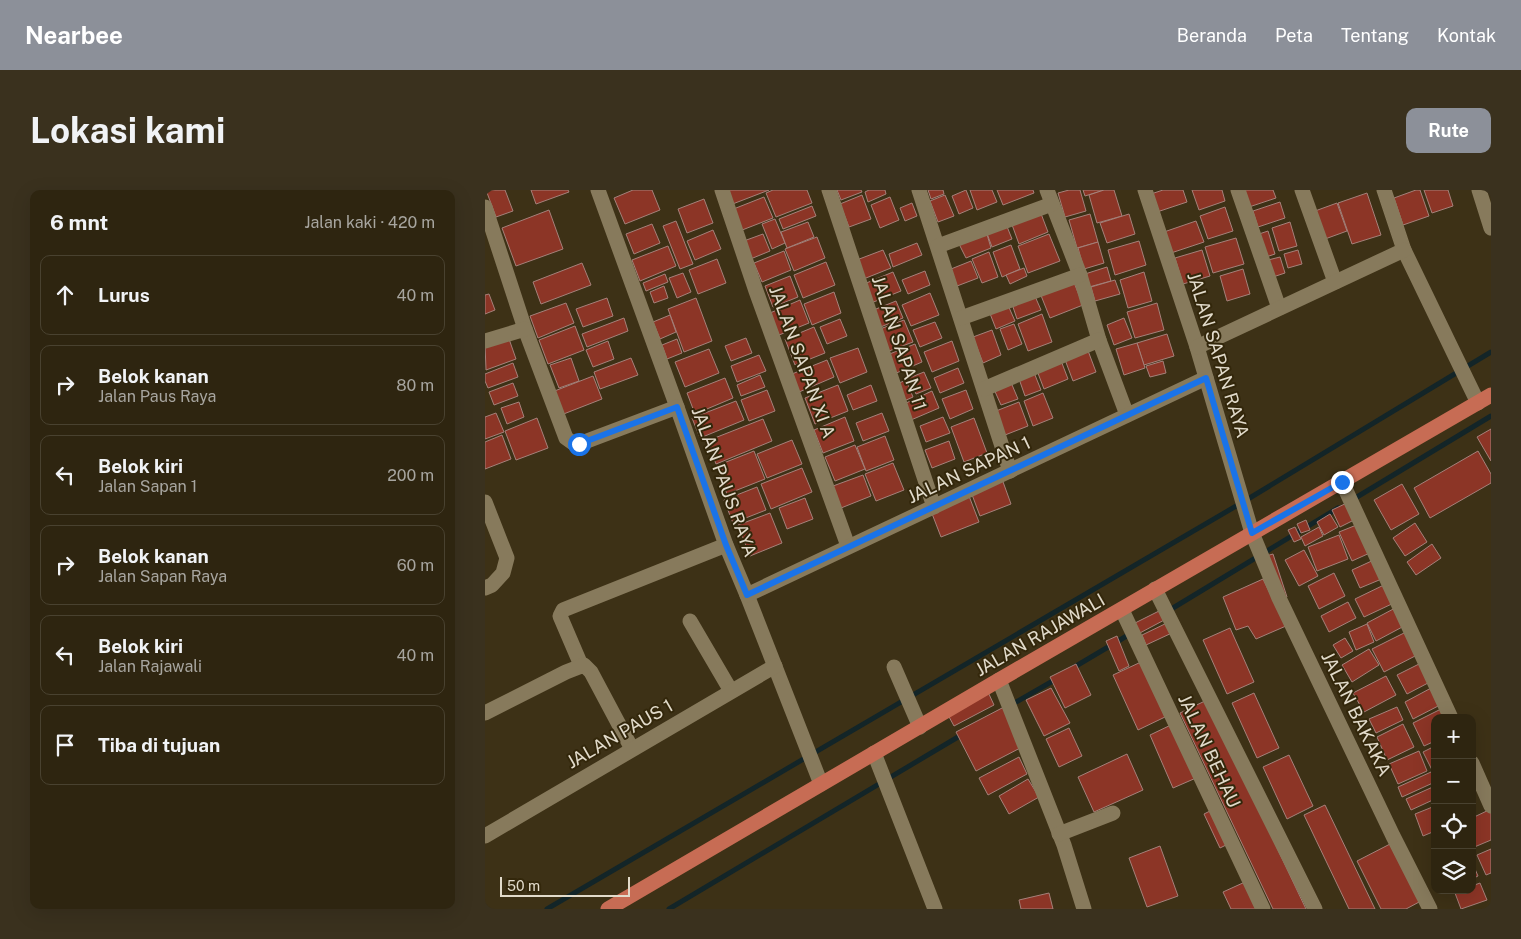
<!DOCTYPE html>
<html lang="id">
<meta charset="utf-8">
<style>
:root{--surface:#2e2510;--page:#3a311e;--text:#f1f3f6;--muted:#a7a59f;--line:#494230;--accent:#8c9099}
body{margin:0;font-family:"Public Sans",sans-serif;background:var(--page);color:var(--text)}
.controls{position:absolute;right:15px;bottom:15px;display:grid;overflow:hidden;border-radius:10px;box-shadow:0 5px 20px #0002}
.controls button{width:45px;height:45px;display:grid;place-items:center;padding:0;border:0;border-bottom:1px solid var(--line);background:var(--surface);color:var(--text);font:25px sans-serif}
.scale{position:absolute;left:15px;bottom:12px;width:130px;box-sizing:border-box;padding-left:5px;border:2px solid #e2dbcb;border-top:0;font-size:14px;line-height:18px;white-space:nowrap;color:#e2dbcb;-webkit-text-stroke:4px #33270b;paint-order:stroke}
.stop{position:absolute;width:15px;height:15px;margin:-11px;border:4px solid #1a73e8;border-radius:50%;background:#fff}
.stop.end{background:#1a73e8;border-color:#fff;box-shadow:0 1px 5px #0008}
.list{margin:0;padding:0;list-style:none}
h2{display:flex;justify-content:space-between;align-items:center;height:65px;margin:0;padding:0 20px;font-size:21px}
h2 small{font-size:16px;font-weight:400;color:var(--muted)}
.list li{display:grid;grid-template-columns:32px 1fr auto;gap:15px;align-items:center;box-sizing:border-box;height:80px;margin:0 10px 10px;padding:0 10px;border:1px solid var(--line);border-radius:10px}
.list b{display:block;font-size:19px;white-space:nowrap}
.list p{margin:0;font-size:16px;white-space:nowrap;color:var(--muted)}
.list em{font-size:16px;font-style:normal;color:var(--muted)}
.icon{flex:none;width:28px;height:28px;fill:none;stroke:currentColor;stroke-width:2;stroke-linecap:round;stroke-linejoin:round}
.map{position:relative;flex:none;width:1006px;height:719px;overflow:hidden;border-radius:10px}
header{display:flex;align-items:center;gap:30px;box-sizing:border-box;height:70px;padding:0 25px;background:var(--accent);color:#fff}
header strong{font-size:24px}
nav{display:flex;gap:28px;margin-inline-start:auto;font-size:18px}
.intro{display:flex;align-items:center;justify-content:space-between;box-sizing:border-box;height:120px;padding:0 30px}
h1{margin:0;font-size:35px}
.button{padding:12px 22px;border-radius:10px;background:var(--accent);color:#fff;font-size:18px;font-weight:700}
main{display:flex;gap:30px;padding:0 30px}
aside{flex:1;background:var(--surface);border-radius:10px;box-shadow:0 5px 20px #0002}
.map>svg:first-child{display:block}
</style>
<header>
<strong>Nearbee</strong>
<nav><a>Beranda</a><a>Peta</a><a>Tentang</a><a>Kontak</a></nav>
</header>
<div class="intro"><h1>Lokasi kami</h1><a class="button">Rute</a></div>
<main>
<aside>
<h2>6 mnt<small>Jalan kaki · 420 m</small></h2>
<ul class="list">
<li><svg class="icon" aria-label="ahead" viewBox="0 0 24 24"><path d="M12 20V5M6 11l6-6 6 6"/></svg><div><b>Lurus</b></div><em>40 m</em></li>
<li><svg class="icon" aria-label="right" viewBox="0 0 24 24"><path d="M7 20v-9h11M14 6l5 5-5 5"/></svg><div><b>Belok kanan</b><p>Jalan Paus Raya</p></div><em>80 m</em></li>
<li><svg class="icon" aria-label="left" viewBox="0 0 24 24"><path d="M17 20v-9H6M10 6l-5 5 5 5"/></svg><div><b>Belok kiri</b><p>Jalan Sapan 1</p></div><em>200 m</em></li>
<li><svg class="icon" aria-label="right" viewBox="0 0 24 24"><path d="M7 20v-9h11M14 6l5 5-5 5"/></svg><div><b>Belok kanan</b><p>Jalan Sapan Raya</p></div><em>60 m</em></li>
<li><svg class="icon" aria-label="left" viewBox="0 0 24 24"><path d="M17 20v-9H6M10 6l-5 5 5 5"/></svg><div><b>Belok kiri</b><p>Jalan Rajawali</p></div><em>40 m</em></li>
<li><svg class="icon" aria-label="arrive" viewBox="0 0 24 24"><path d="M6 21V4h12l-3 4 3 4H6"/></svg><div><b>Tiba di tujuan</b></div></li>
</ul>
</aside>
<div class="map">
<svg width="1006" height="719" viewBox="0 0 1006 719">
<rect width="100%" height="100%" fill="#3d3116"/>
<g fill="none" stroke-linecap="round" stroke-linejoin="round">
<g stroke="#132528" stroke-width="5">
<path d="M867,310l139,-84"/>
<path d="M683,421l170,-103"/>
<path d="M586,479l59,-35"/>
<path d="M526,515l47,-27"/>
<path d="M62,719l696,-407 248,-150"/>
<path d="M184,719l294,-175"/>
</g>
</g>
<g fill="#8c3526" stroke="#a5817a">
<path d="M1,0h19l8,21 -17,6z"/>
<path d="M46,0h37l1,2 -33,12z"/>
<path d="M148,0h19l8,20 -35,14 -11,-26z"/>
<path d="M239,0h45l-39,15z"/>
<path d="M288,0h34l5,13 -36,14 -10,-24z"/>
<path d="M352,0h24l1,2 -21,8z"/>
<path d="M384,0h16l1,4 -18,8 -3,-10z"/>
<path d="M443,0h15l1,4 -13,5z"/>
<path d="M481,0l7,18 -14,6 -7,-18z"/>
<path d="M485,0h22l5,12 -20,8z"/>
<path d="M512,0h36l1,3 -31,12z"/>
<path d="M584,0h11l6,21 -21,6 -7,-24z"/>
<path d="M598,0h21l-19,6z"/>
<path d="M619,0h10l8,26 -25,7 -8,-28z"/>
<path d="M678,0h20l4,12 -30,10 -6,-18z"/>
<path d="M707,0h30l3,11 -26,9z"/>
<path d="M759,0h29l3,8 -27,9z"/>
<path d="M931,0h4l9,26 -26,9 -9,-27z"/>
<path d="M939,0h24l5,16 -21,7z"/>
<path d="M882,3l14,42 -29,9 -14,-41z"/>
<path d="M377,5l9,24 -22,8 -9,-23z"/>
<path d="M460,5l9,21 -16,6 -8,-21z"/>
<path d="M279,7l9,21 -36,14 -6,-22z"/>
<path d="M405,7l9,23 -19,8 -9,-23z"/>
<path d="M219,9l9,24 -26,10 -9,-24z"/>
<path d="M795,12l5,16 -27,9 -5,-16z"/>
<path d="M427,13l5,13 -12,5 -5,-13z"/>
<path d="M852,13l10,28 -22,8 -10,-28z"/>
<path d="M327,16l4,10 -33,13 -4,-10z"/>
<path d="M740,17l8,24 -25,8 -8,-23z"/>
<path d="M64,20l14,39 -47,17 -14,-38z"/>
<path d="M555,21l8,21 -29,12 -8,-22z"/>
<path d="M605,24l8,28 -21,6 -8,-28z"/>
<path d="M644,24l6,20 -28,9 -7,-20z"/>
<path d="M290,29l10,24 -13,6 -10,-25z"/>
<path d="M191,31l17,43 -13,5 -17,-43z"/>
<path d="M711,31l8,21 -36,12 -7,-21z"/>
<path d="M323,32l6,15 -27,11 -6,-16z"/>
<path d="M805,32l7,24 -18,5 -7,-23z"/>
<path d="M167,34l8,19 -26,11 -8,-20z"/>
<path d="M521,34l6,15 -20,8 -6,-16z"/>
<path d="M228,40l8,19 -26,11 -8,-19z"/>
<path d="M501,41l5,17 -25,10 -9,-18z"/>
<path d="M783,41l7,23 -12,4 -7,-23z"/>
<path d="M278,44l7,17 -22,9 -7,-18z"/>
<path d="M564,44l11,27 -32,12 -10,-27z"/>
<path d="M332,47l8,21 -31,13 -9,-22z"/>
<path d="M751,48l8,26 -31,9 -8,-26z"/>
<path d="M654,51l7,24 -31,10 -7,-25z"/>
<path d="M613,52l6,21 -20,6 -6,-21z"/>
<path d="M432,53l5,12 -29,12 -4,-13z"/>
<path d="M526,55l9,24 -18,8 -9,-25z"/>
<path d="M183,56l8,20 -36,15 -8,-21z"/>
<path d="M398,60l8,18 -30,12 -7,-19z"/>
<path d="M717,60l8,26 -27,8 -8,-26z"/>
<path d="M813,60l4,14 -14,4 -4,-14z"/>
<path d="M299,61l7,19 -29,12 -8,-19z"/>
<path d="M504,62l9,25 -16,6 -10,-24z"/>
<path d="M795,67l5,16 -12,4 -5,-17z"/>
<path d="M232,69l9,24 -28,11 -9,-24z"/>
<path d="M486,71l7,17 -21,8 -6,-17z"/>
<path d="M341,72l9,23 -32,13 -9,-23z"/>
<path d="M97,73l9,22 -50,19 -8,-22z"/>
<path d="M622,77l4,14 -22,6 -4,-13z"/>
<path d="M539,78l3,8 -17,8 -4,-9z"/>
<path d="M758,79l7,25 -23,7 -7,-25z"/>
<path d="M440,81l5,14 -22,9 -6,-14z"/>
<path d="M408,82l8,19 -30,12 -7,-19z"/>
<path d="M659,82l8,29 -24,7 -8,-28z"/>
<path d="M198,83l8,19 -14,6 -8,-20z"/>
<path d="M180,84l3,8 -22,9 -3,-8z"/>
<path d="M305,86l8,21 -25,10 -8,-21z"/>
<path d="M588,90l10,25 -33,13 -10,-25z"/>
<path d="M630,90l5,14 -25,7 -4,-14z"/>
<path d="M179,96l4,12 -14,5 -4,-11z"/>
<path d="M349,102l7,21 -29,12 -8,-21z"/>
<path d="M445,103l9,22 -28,11 -9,-21z"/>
<path d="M4,104l6,16 -10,4v-19z"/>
<path d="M549,104l7,16 -24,9 -6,-18z"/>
<path d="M122,108l6,18 -30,11 -7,-18z"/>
<path d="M211,108l16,43 -28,11 -16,-43z"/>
<path d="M315,110l9,23 -30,12 -9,-22z"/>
<path d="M411,111l7,17 -25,10 -7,-17z"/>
<path d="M81,113l8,20 -36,15 -8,-22z"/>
<path d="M522,113l8,18 -19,8 -7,-18z"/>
<path d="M672,113l7,27 -29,8 -8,-26z"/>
<path d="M557,124l10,28 -24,9 -10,-27z"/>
<path d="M185,125l6,17 -16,7 -7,-17z"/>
<path d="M139,128l4,13 -41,16 -5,-13z"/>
<path d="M639,128l8,20 -18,7 -7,-20z"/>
<path d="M355,129l7,17 -20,8 -7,-17z"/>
<path d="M419,130l9,22 -24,9 -9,-22z"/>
<path d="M450,132l7,16 -22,9 -7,-17z"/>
<path d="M529,134l8,20 -14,6 -8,-21z"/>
<path d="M90,136l9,24 -36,14 -9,-24z"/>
<path d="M329,137l11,26 -30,12 -10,-26z"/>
<path d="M507,140l9,25 -18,8 -10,-26z"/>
<path d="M682,144l7,22 -30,9 -7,-22z"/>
<path d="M23,146l8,23 -30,11 -1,-26z"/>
<path d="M261,148l6,15 -21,8 -6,-15z"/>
<path d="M192,149l5,14 -15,6 -5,-14z"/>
<path d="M123,151l6,18 -21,8 -7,-17z"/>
<path d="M467,151l7,20 -27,11 -8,-20z"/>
<path d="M652,153l8,25 -21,7 -8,-26z"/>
<path d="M430,154l7,18 -28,12 -7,-19z"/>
<path d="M373,158l9,24 -27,11 -10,-25z"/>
<path d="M602,158l9,24 -23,9 -9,-24z"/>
<path d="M224,159l10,24 -34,14 -10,-25z"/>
<path d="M274,165l7,16 -29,11 -6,-16z"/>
<path d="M86,168l8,23 -20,7 -9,-23z"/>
<path d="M146,168l7,17 -38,14 -6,-17z"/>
<path d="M575,168l8,21 -24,10 -8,-21z"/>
<path d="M342,170l7,17 -35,15 -7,-18z"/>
<path d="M678,171l3,12 -16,4 -4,-11z"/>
<path d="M28,173l5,14 -30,11 -3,-7v-7z"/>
<path d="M473,178l6,15 -24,10 -6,-15z"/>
<path d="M548,180l8,20 -16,6 -7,-20z"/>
<path d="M439,182l7,16 -15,6 -7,-16z"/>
<path d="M275,185l5,12 -24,9 -4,-11z"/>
<path d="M108,186l9,23 -41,16 -9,-23z"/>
<path d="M240,188l8,20 -38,16 -8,-21z"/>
<path d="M421,190l7,17 -9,4 -7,-17z"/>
<path d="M525,190l8,19 -17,6 -8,-18z"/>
<path d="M28,193l5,13 -24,9 -5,-13z"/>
<path d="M353,195l10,26 -33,13 -10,-26z"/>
<path d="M386,195l6,16 -24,9 -6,-15z"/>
<path d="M282,200l8,21 -26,10 -8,-21z"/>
<path d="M481,200l7,19 -23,10 -8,-20z"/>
<path d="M447,201l7,17 -28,12 -7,-16z"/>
<path d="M558,203l10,25 -20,8 -9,-25z"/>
<path d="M251,211l8,19 -44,18 -8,-20z"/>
<path d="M34,212l5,15 -17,7 -6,-16z"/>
<path d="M534,212l9,24 -23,9 -9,-24z"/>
<path d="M11,223l8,19 -19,7v-22z"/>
<path d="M397,223l7,18 -26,10 -7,-18z"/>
<path d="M360,227l9,24 -31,12 -9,-23z"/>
<path d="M458,227l7,16 -24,9 -6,-16z"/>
<path d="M52,228l11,30 -32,12 -11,-29z"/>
<path d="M489,228l13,35 -23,9 -13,-35z"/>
<path d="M278,229l9,22 -56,23 -9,-23z"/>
<path d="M1006,239v32l-14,-24z"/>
<path d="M17,245l9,24 -26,10v-27z"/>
<path d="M400,246l9,24 -28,11 -9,-24z"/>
<path d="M307,250l10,24 -35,14 -10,-24z"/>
<path d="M464,251l6,18 -23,9 -7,-18z"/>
<path d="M370,255l10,24 -30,12 -10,-24z"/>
<path d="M269,261l11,28 -38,15 -11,-28z"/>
<path d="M993,261l13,23v9l-61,35 -16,-30z"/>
<path d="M408,273l11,27 -28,11 -11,-27z"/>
<path d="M317,278l10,24 -41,17 -10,-25z"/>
<path d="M378,285l8,21 -30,12 -8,-22z"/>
<path d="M517,289l9,25 -31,12 -9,-24z"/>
<path d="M917,294l17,30 -28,16 -17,-30z"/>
<path d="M272,297l9,23 -33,13 -9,-23z"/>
<path d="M484,306l10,26 -38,15 -10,-26z"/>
<path d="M320,308l8,21 -26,10 -8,-21z"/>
<path d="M864,312l7,17 -16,8 -8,-17z"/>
<path d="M285,323l12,30 -32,13 -12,-31z"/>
<path d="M845,324l8,13 -14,8 -7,-13z"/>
<path d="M821,330l4,10 -9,3 -4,-9z"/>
<path d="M930,333l12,19 -22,14 -12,-18z"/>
<path d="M874,334l13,28 -20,9 -13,-29z"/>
<path d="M810,337l6,12 -7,3 -6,-12z"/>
<path d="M834,337l4,9 -18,10 -4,-9z"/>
<path d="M854,345l9,24 -31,12 -9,-24z"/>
<path d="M947,354l9,14 -25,17 -9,-13z"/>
<path d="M819,360l14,26 -19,10 -14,-26z"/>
<path d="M788,364l14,43 -7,2 -14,-43z"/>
<path d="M891,369l8,19 -24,10 -8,-18z"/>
<path d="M849,383l11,23 -26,13 -11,-23z"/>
<path d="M778,389l23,47 -30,13 -8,-13 -12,4 -13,-33z"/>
<path d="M903,393l8,19 -32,15 -9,-18z"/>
<path d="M863,412l8,16 -27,14 -8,-16z"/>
<path d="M912,417l9,18 -30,16 -9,-18z"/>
<path d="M678,419l5,9 -30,16 -5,-10z"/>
<path d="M684,432l5,10 -28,13 -4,-10z"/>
<path d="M882,434l7,18 -18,8 -7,-18z"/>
<path d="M745,438l24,54 -27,12 -24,-54z"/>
<path d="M923,441l11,23 -35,18 -12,-23z"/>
<path d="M632,446l12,30 -10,5 -13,-30z"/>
<path d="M860,448l8,13 -12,7 -8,-13z"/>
<path d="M884,459l10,16 -27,17 -10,-17z"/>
<path d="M656,472l24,55 -27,13 -25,-55z"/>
<path d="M591,474l15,31 -26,13 -15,-31z"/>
<path d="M934,474l9,19 -21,11 -10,-19z"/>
<path d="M901,486l10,19 -32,17 -11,-19z"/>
<path d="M948,497l9,17 -29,15 -8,-17z"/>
<path d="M566,498l19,35 -26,13 -18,-36z"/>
<path d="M503,502l6,13 -40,21 -7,-13z"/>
<path d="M769,503l25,55 -22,10 -25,-55z"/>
<path d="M722,510l99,209h-33l-93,-196z"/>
<path d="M519,517l20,39 -48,25 -20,-39z"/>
<path d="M912,517l6,13 -27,13 -7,-14z"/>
<path d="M960,517l5,11h-15v23l-11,5 -11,-23z"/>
<path d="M688,534l23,54 -23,10 -23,-53z"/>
<path d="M918,534l11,23 -27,13 -10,-23z"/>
<path d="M584,538l13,28 -23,11 -13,-28z"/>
<path d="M950,556v25l-2,1 -10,-20z"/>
<path d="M934,561l8,20 -29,13 -9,-20z"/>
<path d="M642,564l16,36 -49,22 -16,-35z"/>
<path d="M804,565l24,51 -26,13 -24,-52z"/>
<path d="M534,567l8,17 -39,21 -9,-17z"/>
<path d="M946,582l4,10 -33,15 -4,-10z"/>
<path d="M543,589l11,18 -30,17 -10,-18z"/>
<path d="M950,596v13l-24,11 -5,-11z"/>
<path d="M840,615l50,104h-26l-45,-94z"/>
<path d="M950,616v25l-12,5 -8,-22z"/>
<path d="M1006,619v31l-19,8v-30z"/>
<path d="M727,620l16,34 -8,4 -16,-34z"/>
<path d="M907,653l29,58 -15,8h-25l-24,-48z"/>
<path d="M675,656l18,50 -31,11 -18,-49z"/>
<path d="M1006,659v24l-5,2 -9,-20z"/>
<path d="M987,672l6,14 -6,3z"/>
<path d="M760,692l14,27h-28l-8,-17z"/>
<path d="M995,693l7,17 -26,9 -6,-16 7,-3h10v-4z"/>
<path d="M564,703l4,16h-32l-2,-9z"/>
</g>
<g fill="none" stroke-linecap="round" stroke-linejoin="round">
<g stroke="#877a5c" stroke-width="15">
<path d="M113,0l79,217 49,138 21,50 74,189"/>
<path d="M237,0l34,101 92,255"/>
<path d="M344,0l105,317"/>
<path d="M434,0l91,281"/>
<path d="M562,0l33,85 19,65 28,75"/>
<path d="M660,0l52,157 55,186 27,65 114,238 37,73"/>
<path d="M753,0l41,118"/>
<path d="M817,0l33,92"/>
<path d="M899,0l20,60 74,153"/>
<path d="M994,0l12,38"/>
<path d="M0,17l40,122 41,109 7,5 6,1 98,-37"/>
<path d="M453,56l114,-42"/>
<path d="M476,128l119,-43"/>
<path d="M0,151l40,-12"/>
<path d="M712,157l207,-97"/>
<path d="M499,199l115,-49"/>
<path d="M857,292l109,236"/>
<path d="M0,312l22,56 -4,15 -11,12 -7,3"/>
<path d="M670,399l160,320"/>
<path d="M262,405l459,-217"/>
<path d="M637,420l141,299"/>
<path d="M205,431l41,70"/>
<path d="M96,475l-21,-49 3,-6 163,-65"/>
<path d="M409,477l26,60"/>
<path d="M514,490l65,165 20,64"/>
<path d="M0,523l81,-41 18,-7 7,7 41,77"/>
<path d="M389,563l61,156"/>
<path d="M987,573l19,43"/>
<path d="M574,644l54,-21"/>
<path d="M0,646l290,-170"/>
</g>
<path stroke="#c76c54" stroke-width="15" d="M123,719l391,-229 492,-285"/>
</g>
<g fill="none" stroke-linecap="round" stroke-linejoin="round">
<path stroke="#1a73e8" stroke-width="6" d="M94,254l98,-37 49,138 21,50 459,-217 46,155 90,-51"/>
</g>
<g text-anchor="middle" stroke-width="4" stroke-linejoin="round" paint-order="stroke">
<g font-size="18" fill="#e2dbcb" stroke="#33270b">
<text transform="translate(414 153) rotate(72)" y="6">JALAN SAPAN 11</text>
<text transform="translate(733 165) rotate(73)" y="6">JALAN SAPAN RAYA</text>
<text transform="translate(317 172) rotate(70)" y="6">JALAN SAPAN XI A</text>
<text transform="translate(484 280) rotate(-25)" y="6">JALAN SAPAN 1</text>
<text transform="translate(239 292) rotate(70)" y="6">JALAN PAUS RAYA</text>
<text transform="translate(555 445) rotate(-30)" y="6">JALAN RAJAWALI</text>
<text transform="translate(871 524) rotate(64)" y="6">JALAN BAKAKA</text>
<text transform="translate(135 544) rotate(-30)" y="6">JALAN PAUS 1</text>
<text transform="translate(724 561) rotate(65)" y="6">JALAN BEHAU</text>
</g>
</g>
</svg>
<div class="controls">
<button>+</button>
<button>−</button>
<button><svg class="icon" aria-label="locate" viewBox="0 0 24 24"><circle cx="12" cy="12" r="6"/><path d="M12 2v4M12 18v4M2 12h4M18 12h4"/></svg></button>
<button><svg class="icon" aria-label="layers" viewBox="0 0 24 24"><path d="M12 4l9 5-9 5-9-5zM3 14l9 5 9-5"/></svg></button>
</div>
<div class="scale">50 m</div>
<div class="stop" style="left:94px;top:254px"></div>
<div class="stop end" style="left:857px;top:292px"></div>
</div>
</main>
